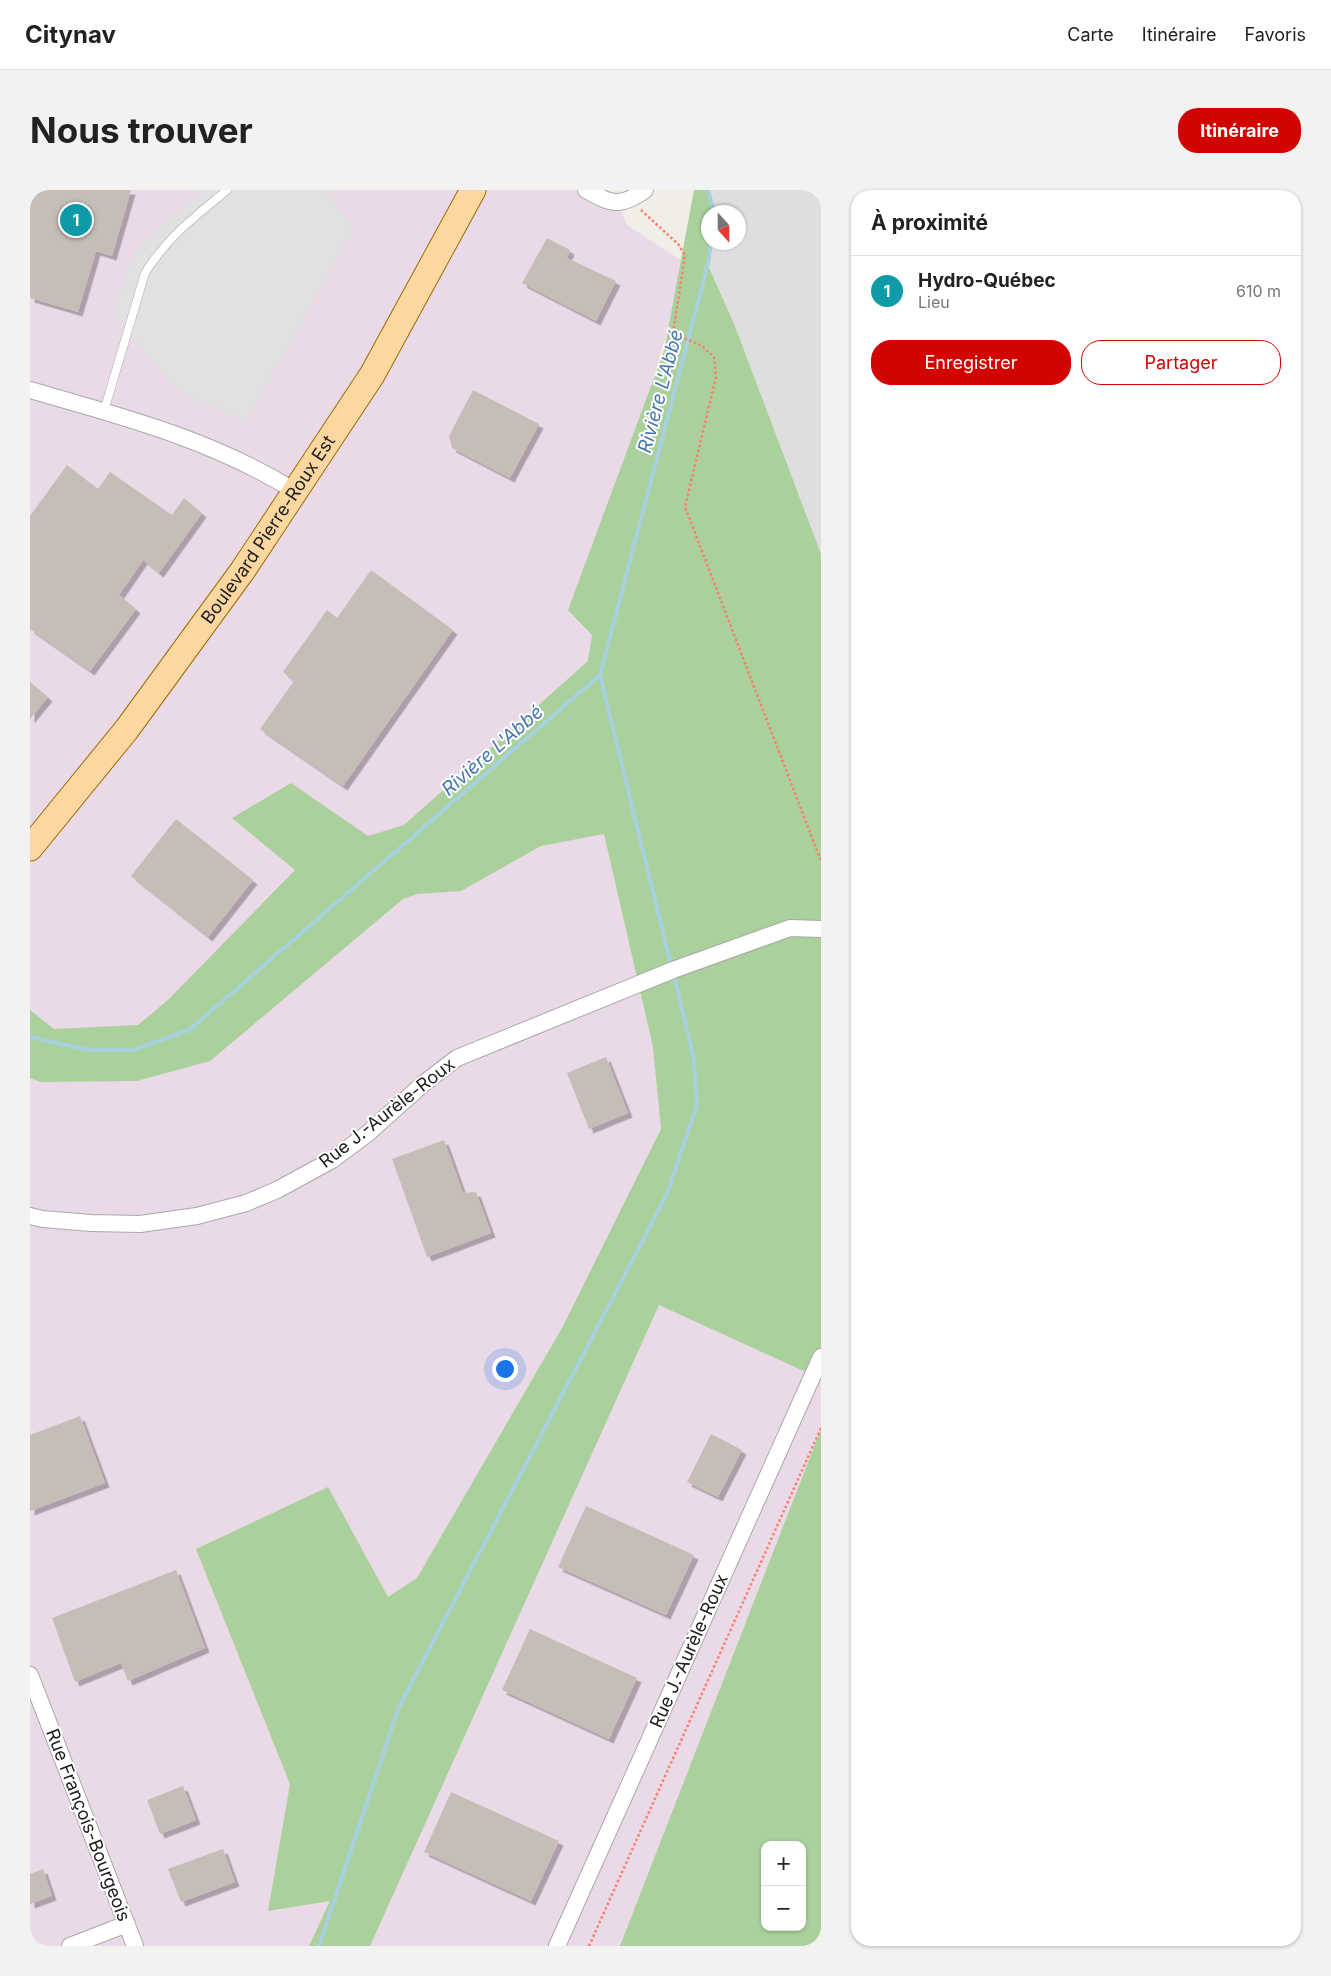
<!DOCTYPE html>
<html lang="fr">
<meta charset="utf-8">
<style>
:root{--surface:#fff;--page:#f2f2f2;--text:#222;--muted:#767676;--line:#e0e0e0;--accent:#d10400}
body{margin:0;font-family:Inter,sans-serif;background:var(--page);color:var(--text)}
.controls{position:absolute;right:15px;bottom:15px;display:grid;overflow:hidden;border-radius:10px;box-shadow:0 1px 4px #0004}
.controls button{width:45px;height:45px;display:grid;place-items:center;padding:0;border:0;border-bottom:1px solid var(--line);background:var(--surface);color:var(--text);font:25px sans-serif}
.compass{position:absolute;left:671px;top:15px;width:45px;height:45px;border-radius:50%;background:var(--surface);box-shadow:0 1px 4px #0004;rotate:159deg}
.you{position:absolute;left:474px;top:1178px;width:18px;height:18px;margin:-12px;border:4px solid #fff;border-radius:50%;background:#1a73e8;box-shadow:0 0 0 8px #1a73e833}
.badge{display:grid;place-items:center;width:32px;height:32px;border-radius:50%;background:var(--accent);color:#fff;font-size:16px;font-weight:700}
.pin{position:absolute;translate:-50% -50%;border:2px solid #fff;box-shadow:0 1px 5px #0006}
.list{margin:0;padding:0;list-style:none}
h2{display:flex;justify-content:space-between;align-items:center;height:65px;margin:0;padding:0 20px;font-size:21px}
h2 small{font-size:16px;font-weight:400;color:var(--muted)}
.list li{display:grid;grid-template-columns:32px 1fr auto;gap:15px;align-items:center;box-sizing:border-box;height:70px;padding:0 20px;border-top:1px solid var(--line)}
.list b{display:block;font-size:19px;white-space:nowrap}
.list p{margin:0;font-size:16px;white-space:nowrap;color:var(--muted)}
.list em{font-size:16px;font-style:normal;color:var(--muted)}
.actions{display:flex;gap:10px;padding:15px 20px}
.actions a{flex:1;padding:11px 0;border:1px solid var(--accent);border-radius:20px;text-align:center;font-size:18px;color:var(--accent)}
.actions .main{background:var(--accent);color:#fff}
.map{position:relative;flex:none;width:791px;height:1756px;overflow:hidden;border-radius:20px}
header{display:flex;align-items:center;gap:30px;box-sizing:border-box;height:70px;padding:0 25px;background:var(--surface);border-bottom:1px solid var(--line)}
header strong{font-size:24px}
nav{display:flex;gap:28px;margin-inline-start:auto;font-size:18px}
.intro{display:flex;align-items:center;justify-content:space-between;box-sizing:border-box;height:120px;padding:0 30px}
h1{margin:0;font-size:35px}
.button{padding:12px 22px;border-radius:20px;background:var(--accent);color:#fff;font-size:18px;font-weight:700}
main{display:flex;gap:30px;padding:0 30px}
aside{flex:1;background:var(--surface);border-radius:20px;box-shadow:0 1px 4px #0004}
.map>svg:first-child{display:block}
</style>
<header>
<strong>Citynav</strong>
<nav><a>Carte</a><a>Itinéraire</a><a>Favoris</a></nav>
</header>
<div class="intro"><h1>Nous trouver</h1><a class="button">Itinéraire</a></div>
<main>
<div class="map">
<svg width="791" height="1756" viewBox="0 0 791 1756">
<defs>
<filter id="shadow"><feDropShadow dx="4.5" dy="4.5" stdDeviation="0" flood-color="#0004"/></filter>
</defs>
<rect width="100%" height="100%" fill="#f1eee7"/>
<path fill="#dfdede" d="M678,0h113v364l-86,-228 -27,-62 3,-21 27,-1v-30h-24z"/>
<path fill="#ead9e7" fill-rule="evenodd" d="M0,0h574l11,6 12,29 61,40 -37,120 170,442v1119h-791zM735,1655h37v82h-37z"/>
<g fill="#aad19b" fill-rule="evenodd">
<path d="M664,0h14l6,22h-6v30l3,1 -3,22 27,61 86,228v825l-162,-74 -289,641h-61l21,-45 -62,10 22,-127 -94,-235 132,-62 60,110 29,-19 145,-250 99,-199 -8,-82 -49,-213 -63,12 -80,45 -44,3 -14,5 -193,162 -73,20 -97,1 -10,-4v-68l24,19 84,-4 30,-25 127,-130 -63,-52 59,-35 77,53 36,-11 184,-164 4,-26 -24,-25 96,-259z"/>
<path d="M791,1239v517h-201zM735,1655h37v82h-37z"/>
</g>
<path fill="#e1e1e1" d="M173,0h122l29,38 -108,194 -72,-34 -62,-75 24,-64z"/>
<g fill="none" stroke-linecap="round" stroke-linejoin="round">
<g stroke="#a7d1df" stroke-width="4">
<path d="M678,0l6,22"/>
<path d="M570,485l71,290"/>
<path d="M0,847l58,13h45l56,-20 411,-355 108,-411 3,-22"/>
<path d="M289,1756l80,-239 268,-513 30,-89 -3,-45 -20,-85"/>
</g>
</g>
<g fill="#c6beb6" filter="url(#shadow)">
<path d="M0,0h101l-19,66 -16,-5 -18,61 -48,-14z"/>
<path d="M517,48l23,12 -3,8 49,23 -20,40 -74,-38z"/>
<path d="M443,200l66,34 -29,54 -58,-30 -3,-12z"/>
<path d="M37,275l31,24 12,-17 62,43 12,-17 18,15 -43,60 -16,-13 -24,35 17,14 -46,62 -60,-42v-113z"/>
<path d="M341,380l82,60 -110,156 -83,-57 34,-48 -11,-9 44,-62 10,8z"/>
<path d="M0,492l18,15 -18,22z"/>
<path d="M146,629l77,61 -45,57 -77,-61z"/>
<path d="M576,867l22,56 -39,16 -22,-56z"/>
<path d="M414,950l19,53 13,-1 15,41 -64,24 -35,-98z"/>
<path d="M50,1226l25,67 -75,28v-76z"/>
<path d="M681,1244l31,16 -24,47 -31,-15z"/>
<path d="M556,1316l108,49 -28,60 -108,-48z"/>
<path d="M146,1380l29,78 -77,33 -7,-18 -46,19 -23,-64z"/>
<path d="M500,1439l107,49 -28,61 -107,-49z"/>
<path d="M153,1596l13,34 -36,14 -13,-34z"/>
<path d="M421,1602l108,49 -28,60 -107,-49z"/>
<path d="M193,1659l12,33 -54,20 -13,-33z"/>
<path d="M13,1679l9,27 -22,8v-30z"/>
</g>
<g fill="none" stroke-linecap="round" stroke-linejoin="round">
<defs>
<path id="service" d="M74,221l41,-138c23,-37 50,-56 82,-83"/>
<g id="minor">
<path d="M556,0c25,14 34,18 59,0"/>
<path d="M0,200c94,27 180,49 265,101"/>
<path d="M0,1026l13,3 48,4 49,1 57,-8 49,-13 31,-13 55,-30 35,-26 56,-50 34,-26 216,-88 117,-42 31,1"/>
<path d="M0,1485l105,271"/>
<path d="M40,1756l57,-22"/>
<path d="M527,1756l264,-589"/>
</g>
<g id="primary">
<path id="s1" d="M0,658l97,-119 116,-159 129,-195 101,-185"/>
</g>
</defs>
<use href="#service" stroke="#a8a8a8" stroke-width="9"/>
<use href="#minor" stroke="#a8a8a8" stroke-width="18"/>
<use href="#primary" stroke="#9d6c00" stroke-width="27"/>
<g stroke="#fc7f6d" stroke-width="2.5" stroke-dasharray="2.5 2.5" stroke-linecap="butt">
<path d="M611,20l37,34 7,11 -12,78 29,13 12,11 2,20 -31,130 136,354"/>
<path d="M559,1756l232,-518"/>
</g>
<use href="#service" stroke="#fff" stroke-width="8"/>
<use href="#minor" stroke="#fff" stroke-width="16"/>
<use href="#primary" stroke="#fdd7a0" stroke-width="25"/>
</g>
<g text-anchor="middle" stroke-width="4" stroke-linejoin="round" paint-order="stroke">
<g font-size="18" fill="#212121" stroke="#fff">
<text dy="6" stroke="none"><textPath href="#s1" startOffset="398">Boulevard Pierre-Roux Est</textPath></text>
<text transform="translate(357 923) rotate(-38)" y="6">Rue J.-Aurèle-Roux</text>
<text transform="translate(659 1461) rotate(-66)" y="6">Rue J.-Aurèle-Roux</text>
<text transform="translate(58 1635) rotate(69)" y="6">Rue François-Bourgeois</text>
</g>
<g font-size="19" font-style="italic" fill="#4778ab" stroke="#fff">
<text transform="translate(630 201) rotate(-75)" y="7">Rivière L'Abbé</text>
<text transform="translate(462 560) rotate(-41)" y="7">Rivière L'Abbé</text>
</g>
</g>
</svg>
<div class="controls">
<button>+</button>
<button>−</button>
</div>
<svg class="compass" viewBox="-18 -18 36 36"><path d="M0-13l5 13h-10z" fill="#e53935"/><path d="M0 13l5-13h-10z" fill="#767676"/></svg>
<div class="you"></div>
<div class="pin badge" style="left:46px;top:30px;background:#0f9aa8">1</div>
</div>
<aside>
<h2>À proximité<small></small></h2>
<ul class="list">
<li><span class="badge" style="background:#0f9aa8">1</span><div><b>Hydro-Québec</b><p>Lieu</p></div><em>610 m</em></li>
</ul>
<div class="actions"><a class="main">Enregistrer</a><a>Partager</a></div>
</aside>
</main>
